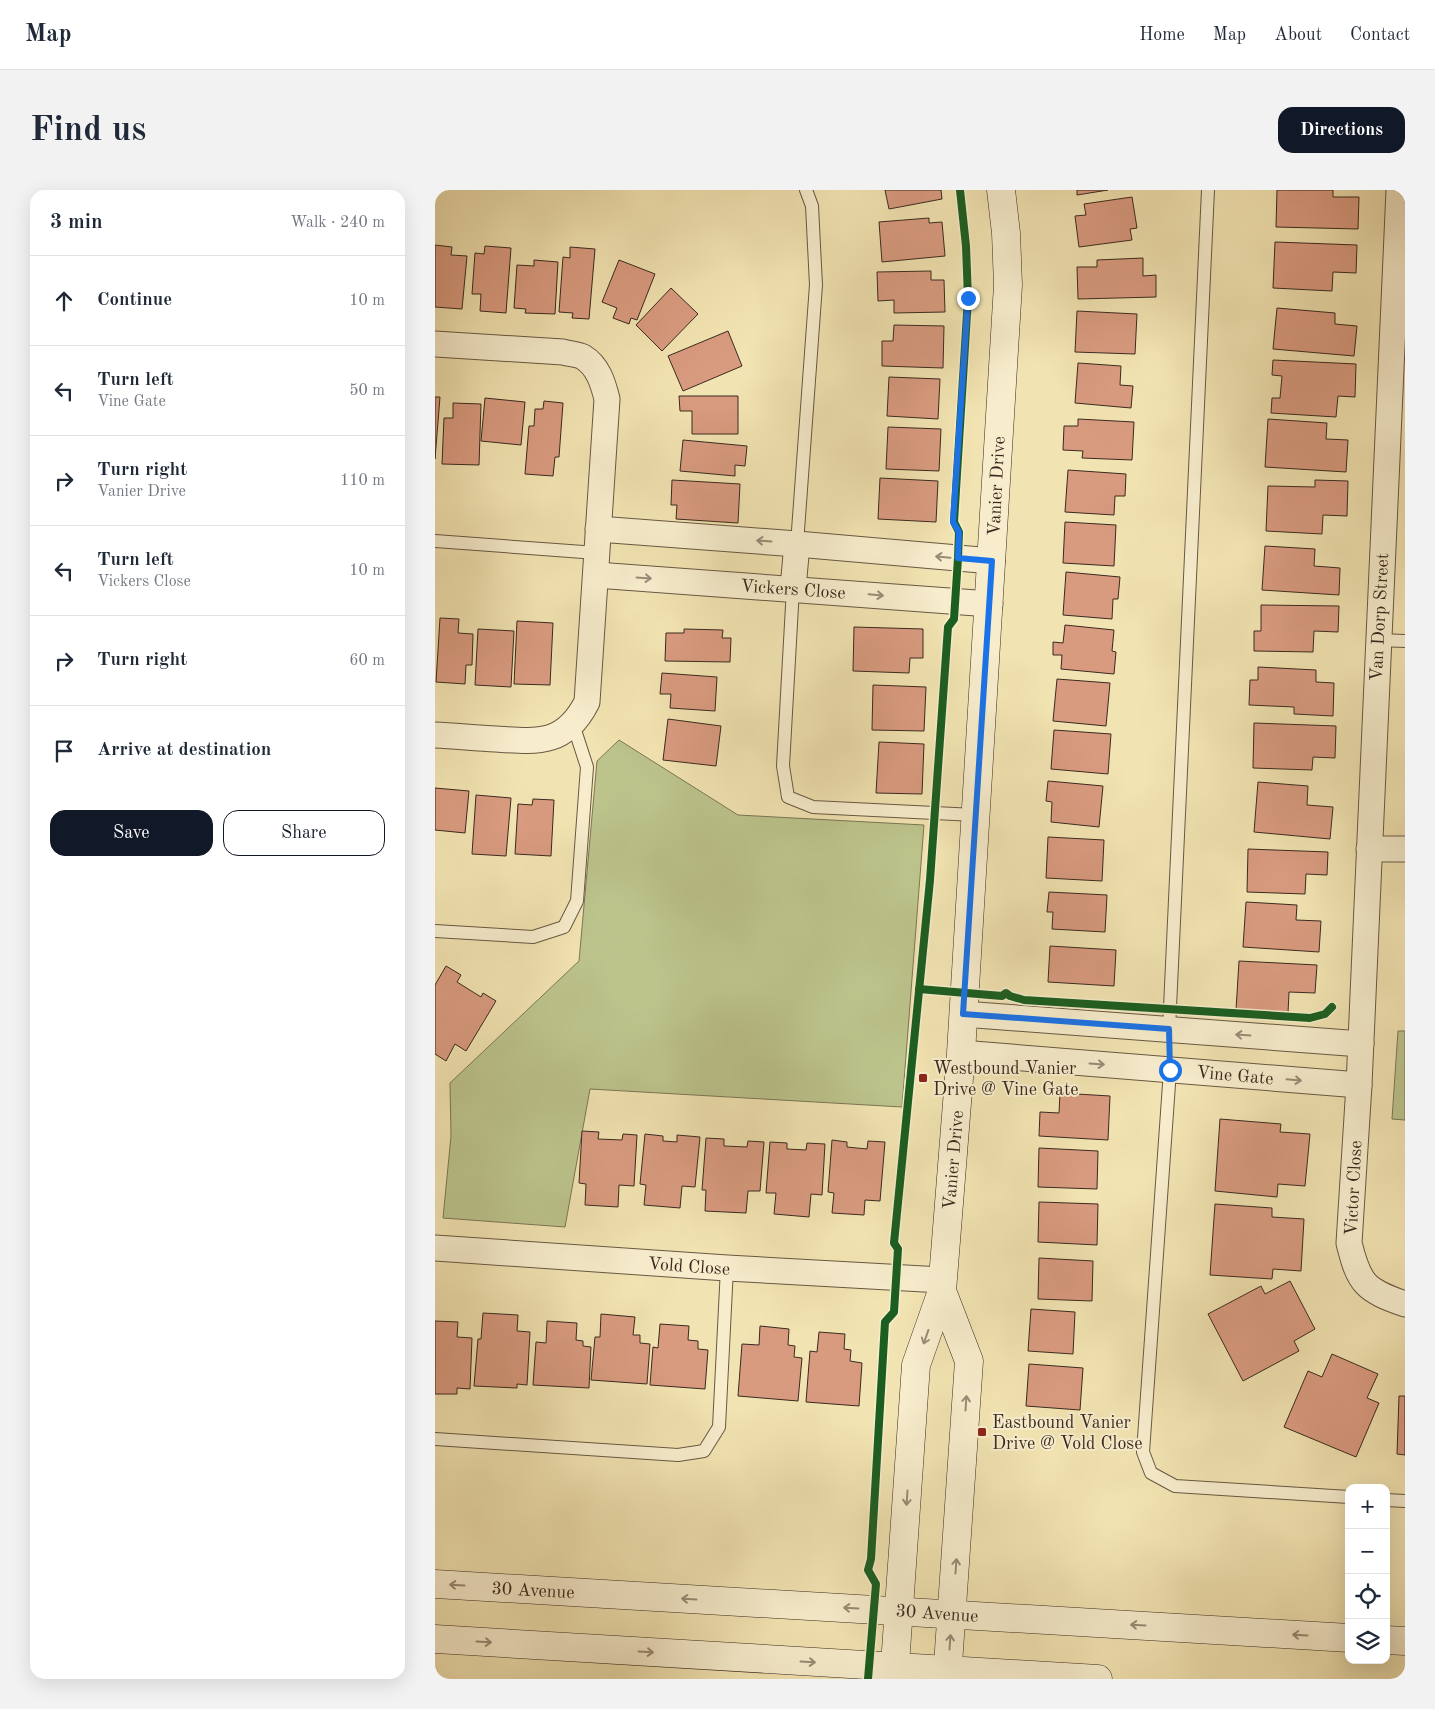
<!DOCTYPE html>
<meta charset="utf-8">
<style>
:root{--surface:#fff;--page:#f2f2f3;--text:#1f2937;--muted:#747a83;--line:#e0e1e3;--accent:#111827}
body{margin:0;font-family:"Old Standard TT",serif;background:var(--page);color:var(--text)}
.controls{position:absolute;right:15px;bottom:15px;display:grid;overflow:hidden;border-radius:10px;box-shadow:0 5px 20px #0002}
.controls button{width:45px;height:45px;display:grid;place-items:center;padding:0;border:0;border-bottom:1px solid var(--line);background:var(--surface);color:var(--text);font:25px sans-serif}
.stop{position:absolute;width:15px;height:15px;margin:-11px;border:4px solid #1a73e8;border-radius:50%;background:#fff}
.stop.end{background:#1a73e8;border-color:#fff;box-shadow:0 1px 5px #0008}
.list{margin:0;padding:0;list-style:none}
h2{display:flex;justify-content:space-between;align-items:center;height:65px;margin:0;padding:0 20px;font-size:21px}
h2 small{font-size:16px;font-weight:400;color:var(--muted)}
.list li{display:grid;grid-template-columns:32px 1fr auto;gap:15px;align-items:center;box-sizing:border-box;height:90px;padding:0 20px;border-top:1px solid var(--line)}
.list b{display:block;font-size:19px;white-space:nowrap}
.list p{margin:0;font-size:16px;white-space:nowrap;color:var(--muted)}
.list em{font-size:16px;font-style:normal;color:var(--muted)}
.actions{display:flex;gap:10px;padding:15px 20px}
.actions a{flex:1;padding:11px 0;border:1px solid var(--accent);border-radius:15px;text-align:center;font-size:18px;color:var(--accent)}
.actions .main{background:var(--accent);color:#fff}
.icon{flex:none;width:28px;height:28px;fill:none;stroke:currentColor;stroke-width:2;stroke-linecap:round;stroke-linejoin:round}
.map{position:relative;flex:none;width:970px;height:1489px;overflow:hidden;border-radius:15px}
header{display:flex;align-items:center;gap:30px;box-sizing:border-box;height:70px;padding:0 25px;background:var(--surface);border-bottom:1px solid var(--line)}
header strong{font-size:24px}
nav{display:flex;gap:28px;margin-inline-start:auto;font-size:18px}
.intro{display:flex;align-items:center;justify-content:space-between;box-sizing:border-box;height:120px;padding:0 30px}
h1{margin:0;font-size:35px}
.button{padding:12px 22px;border-radius:15px;background:var(--accent);color:#fff;font-size:18px;font-weight:700}
main{display:flex;gap:30px;padding:0 30px}
aside{flex:1;background:var(--surface);border-radius:15px;box-shadow:0 5px 20px #0002}
.map>svg:first-child{display:block}
</style>
<header>
<strong>Map</strong>
<nav><a>Home</a><a>Map</a><a>About</a><a>Contact</a></nav>
</header>
<div class="intro"><h1>Find us</h1><a class="button">Directions</a></div>
<main>
<aside>
<h2>3 min<small>Walk · 240 m</small></h2>
<ul class="list">
<li><svg class="icon" aria-label="ahead" viewBox="0 0 24 24"><path d="M12 20V5M6 11l6-6 6 6"/></svg><div><b>Continue</b></div><em>10 m</em></li>
<li><svg class="icon" aria-label="left" viewBox="0 0 24 24"><path d="M17 20v-9H6M10 6l-5 5 5 5"/></svg><div><b>Turn left</b><p>Vine Gate</p></div><em>50 m</em></li>
<li><svg class="icon" aria-label="right" viewBox="0 0 24 24"><path d="M7 20v-9h11M14 6l5 5-5 5"/></svg><div><b>Turn right</b><p>Vanier Drive</p></div><em>110 m</em></li>
<li><svg class="icon" aria-label="left" viewBox="0 0 24 24"><path d="M17 20v-9H6M10 6l-5 5 5 5"/></svg><div><b>Turn left</b><p>Vickers Close</p></div><em>10 m</em></li>
<li><svg class="icon" aria-label="right" viewBox="0 0 24 24"><path d="M7 20v-9h11M14 6l5 5-5 5"/></svg><div><b>Turn right</b></div><em>60 m</em></li>
<li><svg class="icon" aria-label="arrive" viewBox="0 0 24 24"><path d="M6 21V4h12l-3 4 3 4H6"/></svg><div><b>Arrive at destination</b></div></li>
</ul>
<div class="actions"><a class="main">Save</a><a>Share</a></div>
</aside>
<div class="map">
<svg width="970" height="1489" viewBox="0 0 970 1489">
<rect width="100%" height="100%" fill="#f2e4b2"/>
<filter id="stains"><feTurbulence type="fractalNoise" baseFrequency=".004" numOctaves="4"/><feColorMatrix values="0 0 0 0 .2 0 0 0 0 .09 0 0 0 0 .02 0 0 0 .5 -.17"/></filter>
<radialGradient id="worn" r=".72"><stop offset=".6" stop-color="#630" stop-opacity="0"/><stop offset="1" stop-color="#630" stop-opacity=".3"/></radialGradient>
<g fill="#bcc48c" stroke="#7b7656">
<path d="M184,550l119,75 186,10 -22,282 -312,-18 -25,138 -122,-9 8,-82 -1,-53 129,-122 18,-200z"/>
<path d="M963,841h7v89l-13,-1z"/>
</g>
<g fill="#d99b80" stroke="#3a291f">
<path d="M450,0h56l1,9 -53,10z"/>
<path d="M642,0h31l-31,5z"/>
<path d="M842,0h56v7h26l-1,32 -82,-2z"/>
<path d="M697,7l5,31 -7,1 2,11 -53,7 -4,-31 11,-1 -2,-11z"/>
<path d="M494,28v5l13,-1 3,34 -63,6 -3,-40z"/>
<path d="M840,52l82,3 -1,28 -23,-1 -1,19 -59,-3z"/>
<path d="M0,55l17,2 -1,8 16,1 -5,53 -27,-2z"/>
<path d="M50,56l26,2 -5,65 -26,-2 1,-17h-9l3,-41 9,1z"/>
<path d="M135,57l25,2 -6,70 -17,-1 1,-5 -14,-1 4,-55 7,1z"/>
<path d="M708,68v18l13,-1v22l-78,2 -1,-32h20v-7z"/>
<path d="M99,70l24,2 -3,52 -30,-1 1,-4 -12,-1 3,-43 17,1z"/>
<path d="M184,70l36,14 -18,46 -6,-2 -2,6 -16,-6 4,-10 -15,-6z"/>
<path d="M496,81v9h13l1,32 -51,1v-13l-16,1 -1,-29z"/>
<path d="M236,98l27,26 -36,37 -26,-26z"/>
<path d="M842,118l58,5v11l22,2 -3,30 -81,-7z"/>
<path d="M642,121l60,3 -2,40 -60,-2z"/>
<path d="M459,135l50,1 -1,42 -61,-2v-25h11z"/>
<path d="M293,141l14,35 -59,25 -15,-35z"/>
<path d="M838,170l83,4 -1,33 -17,-1 -2,21 -65,-4 1,-15h8l2,-22 -10,-1z"/>
<path d="M643,173l43,3 -1,19 13,1 -2,22 -56,-5z"/>
<path d="M454,187l51,2 -2,40 -51,-3z"/>
<path d="M244,206h59v38h-46v-23h-12z"/>
<path d="M0,207h5l-5,62z"/>
<path d="M50,208l40,4 -4,43 -40,-4z"/>
<path d="M109,211l19,2 -4,54h-4l-2,19 -28,-2 4,-48h5l1,-17h8z"/>
<path d="M18,213l28,1 -2,61 -37,-1 2,-46h9z"/>
<path d="M643,229l56,3 -2,38 -50,-2 1,-7 -20,-1 1,-24h14z"/>
<path d="M833,229l59,4 -1,16 22,1 -2,32 -81,-5z"/>
<path d="M453,237l53,2 -2,42 -53,-2z"/>
<path d="M248,250l64,6 -2,20 -10,-1v11l-55,-5z"/>
<path d="M633,280l58,4 -1,22h-10l-1,19 -49,-3z"/>
<path d="M445,288l58,3 -2,41 -58,-3z"/>
<path d="M237,290l68,4 -2,39 -62,-4 1,-14h-6z"/>
<path d="M880,290l33,1 -1,35 -24,-1 -1,19 -56,-3 2,-45 47,1z"/>
<path d="M630,332l51,3 -2,41 -51,-3z"/>
<path d="M830,356l50,3 -1,17 26,2 -1,27 -77,-5z"/>
<path d="M631,382l54,5 -2,22h-5l-1,20 -49,-4z"/>
<path d="M826,415l78,1 -1,26 -24,-1 -1,21 -59,-1v-20h7z"/>
<path d="M5,428l19,1 -1,14 15,1 -1,31h-6l-1,19 -29,-2z"/>
<path d="M82,431l36,2 -3,62 -36,-1z"/>
<path d="M630,435l49,5 -2,21 4,1 -2,22 -53,-5 1,-14h-9v-13l10,1z"/>
<path d="M419,437l69,2v29h-13l-1,15 -56,-2z"/>
<path d="M43,439l36,2 -3,56 -36,-2z"/>
<path d="M249,439l39,1 -1,8h9l-1,24 -65,-1 1,-28h18z"/>
<path d="M823,477l58,3v12l18,1 -1,33 -39,-2v-7l-45,-2 1,-25h8z"/>
<path d="M227,483l55,4 -2,34 -45,-3 1,-14h-11z"/>
<path d="M622,489l53,4 -4,43 -53,-5z"/>
<path d="M438,495l53,2 -2,44 -52,-1z"/>
<path d="M233,529l53,7 -5,40 -53,-6z"/>
<path d="M819,533l82,3 -1,32 -22,-1 -1,13 -59,-2z"/>
<path d="M619,540l57,4 -3,40 -57,-5z"/>
<path d="M444,552l45,2 -2,50 -46,-1z"/>
<path d="M613,591l55,5 -4,41 -48,-5 1,-20 -6,-1z"/>
<path d="M823,592l50,4 -1,19 26,2 -3,32 -76,-7z"/>
<path d="M0,598l34,3 -4,42 -30,-3z"/>
<path d="M41,605l35,3 -5,58 -34,-2z"/>
<path d="M98,609l21,1 -3,56 -36,-2 3,-50 14,1z"/>
<path d="M613,647l56,3 -2,41 -56,-3z"/>
<path d="M813,659l80,3 -1,23 -21,-1 -1,20 -58,-2z"/>
<path d="M614,702l58,3 -2,37 -53,-3 1,-17h-6z"/>
<path d="M811,712l51,3 -1,15 25,1 -2,31 -76,-5z"/>
<path d="M615,756l66,4 -2,36 -66,-4z"/>
<path d="M804,771l78,4 -2,28 -26,-1 -1,21 -52,-3z"/>
<path d="M11,776l15,9 -4,7 24,15 2,-4 13,8 -30,50 -11,-7 -9,17 -11,-7v-69z"/>
<path d="M625,903l50,3 -2,44 -69,-4 1,-24 19,1z"/>
<path d="M785,929l61,5 -1,8 30,2 -5,52 -27,-2 -1,13 -62,-6z"/>
<path d="M147,941l17,1 -1,7 24,1 1,-6 14,1 -3,51 -15,-1 -1,22 -33,-2 1,-21 -7,-1z"/>
<path d="M210,944l18,2v5l14,1v-7l23,2 -5,50 -13,-1 -2,22 -36,-3 2,-20 -6,-1z"/>
<path d="M271,948l18,1v7l23,1 1,-6 16,1 -4,49h-12l-2,22 -41,-2 1,-21h-4z"/>
<path d="M397,950l15,2v5l20,2 1,-8 17,1 -5,59 -15,-1 -1,15 -32,-2 2,-20 -6,-1z"/>
<path d="M335,952l17,1v6l19,1 1,-7 18,1 -3,51 -11,-1 -2,23 -35,-3 2,-21h-10z"/>
<path d="M604,958l59,3 -1,38 -59,-2z"/>
<path d="M604,1012l59,2 -1,41 -59,-3z"/>
<path d="M780,1014l57,4v9l32,2 -3,52 -28,-2 -1,10 -62,-4z"/>
<path d="M604,1068l54,3 -1,40 -54,-2z"/>
<path d="M855,1091l25,48 -21,12 5,10 -56,30 -35,-67 53,-28 4,8z"/>
<path d="M596,1119l44,3 -2,42 -45,-3z"/>
<path d="M48,1123l35,2 -1,16 13,1 -3,53 -10,-1v4l-43,-2 4,-47h3z"/>
<path d="M166,1124l34,3 -2,18h7v8l10,1 -3,40 -56,-4 4,-43h5z"/>
<path d="M0,1131l23,1 -1,15 15,1 -2,51 -13,-1v6h-22z"/>
<path d="M112,1131l30,2 -1,17 7,1v5l8,1 -2,41 -56,-3 3,-43 10,1z"/>
<path d="M225,1134l29,2 -1,14 10,1v8l10,1 -3,39 -55,-4 3,-38 5,1z"/>
<path d="M325,1136l29,3 -1,16 7,1 -1,11 8,1 -4,43 -60,-5 4,-52 17,1z"/>
<path d="M384,1142l26,2 -1,15 7,1 -1,11 12,2 -3,43 -53,-4 4,-51 7,1z"/>
<path d="M897,1164l46,20 -11,24 12,5 -23,54 -72,-30 24,-56 14,6z"/>
<path d="M594,1174l54,4 -3,42 -54,-4z"/>
<path d="M964,1206h6v59l-8,-1z"/>
</g>
<g fill="none" stroke-linecap="round" stroke-linejoin="round">
<defs>
<g id="lane">
<path d="M0,351l162,12"/>
<path d="M362,354l19,-259 -4,-79 -6,-16"/>
<path d="M358,398l-10,178 5,31 25,10 162,8"/>
<path d="M943,450l27,1"/>
<path d="M0,741l98,6 31,-10 13,-26 10,-134 -14,-43"/>
<path d="M734,839l39,-839"/>
<path d="M735,880l-27,382 8,21 24,13 174,11"/>
<path d="M0,1249l243,16 26,-4 15,-24 8,-159"/>
<path d="M951,1310l19,1"/>
</g>
<g id="street">
<path d="M964,0l-40,895 -10,158c10,41 16,47 56,61"/>
<path d="M0,154l128,8c6,2 14,2 20,5 15,9 20,26 24,42l-20,303c-22,43 -48,40 -91,37 -20,-1 -41,-3 -61,-4"/>
<path d="M163,339l199,15 195,17"/>
<path d="M161,385l394,29"/>
<path d="M358,398l4,-44"/>
<path d="M934,659h36"/>
<path d="M528,824l398,30"/>
<path d="M526,863l398,32"/>
<path d="M0,1058l292,20 215,12"/>
</g>
<g id="secondary">
<path d="M507,1101l27,70 -22,318"/>
<path d="M0,1394l914,54"/>
<path d="M0,1449l663,40"/>
<path d="M951,1450l19,1"/>
<path d="M459,1489l22,-314 26,-74 19,-238 47,-768 -2,-52 -5,-43"/>
</g>
</defs>
<use href="#lane" stroke="#685844" stroke-width="14"/>
<use href="#street" stroke="#685844" stroke-width="27"/>
<use href="#secondary" stroke="#3a291f" stroke-width="29"/>
<use href="#lane" stroke="#f7edcd" stroke-width="12"/>
<use href="#street" stroke="#f7edcd" stroke-width="25"/>
<use href="#secondary" stroke="#f7edcd" stroke-width="28"/>
<defs>
<g id="cycleway">
<path d="M484,799l83,7 4,-3 4,3 14,4 286,18 15,-4 7,-7"/>
<path d="M433,1489l8,-95 -8,-14 3,-11 14,-237 9,-10 4,-63 -4,-6 36,-363 18,-253 6,-8 4,-61 1,-26 -5,-10 14,-224 -2,-52 -6,-56"/>
</g>
</defs>
<use href="#cycleway" stroke="#f7edcd" stroke-width="11"/>
<use href="#cycleway" stroke="#1b5e20" stroke-width="8"/>
</g>
<defs><path id="oneway-shaft" d="M-6 0H5M1.5-3L5.5 0L1.5 3" fill="none" stroke-width="1.6" stroke-linecap="round" stroke-linejoin="round" transform="scale(1.25)"/></defs>
<g stroke="#988b76">
<use href="#oneway-shaft" transform="translate(329 351) rotate(-176)"/>
<use href="#oneway-shaft" transform="translate(508 367) rotate(-175)"/>
<use href="#oneway-shaft" transform="translate(209 388) rotate(4)"/>
<use href="#oneway-shaft" transform="translate(441 405) rotate(5)"/>
<use href="#oneway-shaft" transform="translate(808 845) rotate(-176)"/>
<use href="#oneway-shaft" transform="translate(662 874) rotate(4)"/>
<use href="#oneway-shaft" transform="translate(859 890) rotate(5)"/>
<use href="#oneway-shaft" transform="translate(491 1147) rotate(109)"/>
<use href="#oneway-shaft" transform="translate(531 1213) rotate(-86)"/>
<use href="#oneway-shaft" transform="translate(472 1308) rotate(94)"/>
<use href="#oneway-shaft" transform="translate(521 1376) rotate(-86)"/>
<use href="#oneway-shaft" transform="translate(22 1395) rotate(-177)"/>
<use href="#oneway-shaft" transform="translate(254 1409) rotate(-177)"/>
<use href="#oneway-shaft" transform="translate(416 1418) rotate(-177)"/>
<use href="#oneway-shaft" transform="translate(703 1435) rotate(-177)"/>
<use href="#oneway-shaft" transform="translate(865 1445) rotate(-177)"/>
<use href="#oneway-shaft" transform="translate(49 1452) rotate(3)"/>
<use href="#oneway-shaft" transform="translate(515 1452) rotate(-86)"/>
<use href="#oneway-shaft" transform="translate(211 1462) rotate(3)"/>
<use href="#oneway-shaft" transform="translate(373 1472) rotate(3)"/>
</g>
<g fill="none" stroke-linecap="round" stroke-linejoin="round">
<path stroke="#1a73e8" stroke-width="6" d="M533,108l-15,224 6,10 -1,26 34,3 -29,453 206,15 1,41"/>
</g>
<g fill="#8f2418" stroke="#f7edcd" stroke-width="2">
<rect x="483" y="883" width="10" height="10" rx="2.5"/>
<rect x="542" y="1237" width="10" height="10" rx="2.5"/>
</g>
<g text-anchor="middle" stroke-width="4" stroke-linejoin="round" paint-order="stroke">
<g font-size="18" fill="#3a291f" stroke="#f7edcd">
<text transform="translate(561 296) rotate(-87)" y="6">Vanier Drive</text>
<text transform="translate(358 399) rotate(4)" y="6">Vickers Close</text>
<text transform="translate(944 427) rotate(-87)" y="6">Van Dorp Street</text>
<text transform="translate(800 885) rotate(5)" y="6">Vine Gate</text>
<text transform="translate(518 970) rotate(-85)" y="6">Vanier Drive</text>
<text transform="translate(918 998) rotate(-87)" y="6">Victor Close</text>
<text transform="translate(254 1076) rotate(4)" y="6">Vold Close</text>
<text transform="translate(98 1400) rotate(3)" y="6">30 Avenue</text>
<text transform="translate(502 1423) rotate(4)" y="6">30 Avenue</text>
</g>
<g font-size="18" fill="#3a291f" stroke="#f7edcd" text-anchor="start">
<text x="498" y="884">Westbound Vanier<tspan x="498" dy="21">Drive @ Vine Gate</tspan></text>
<text x="557" y="1238">Eastbound Vanier<tspan x="557" dy="21">Drive @ Vold Close</tspan></text>
</g>
</g>
<rect width="100%" height="100%" filter="url(#stains)"/>
<rect width="100%" height="100%" fill="url(#worn)"/>
</svg>
<div class="controls">
<button>+</button>
<button>−</button>
<button><svg class="icon" aria-label="locate" viewBox="0 0 24 24"><circle cx="12" cy="12" r="6"/><path d="M12 2v4M12 18v4M2 12h4M18 12h4"/></svg></button>
<button><svg class="icon" aria-label="layers" viewBox="0 0 24 24"><path d="M12 4l9 5-9 5-9-5zM3 14l9 5 9-5"/></svg></button>
</div>
<div class="stop" style="left:735px;top:880px"></div>
<div class="stop end" style="left:533px;top:108px"></div>
</div>
</main>
